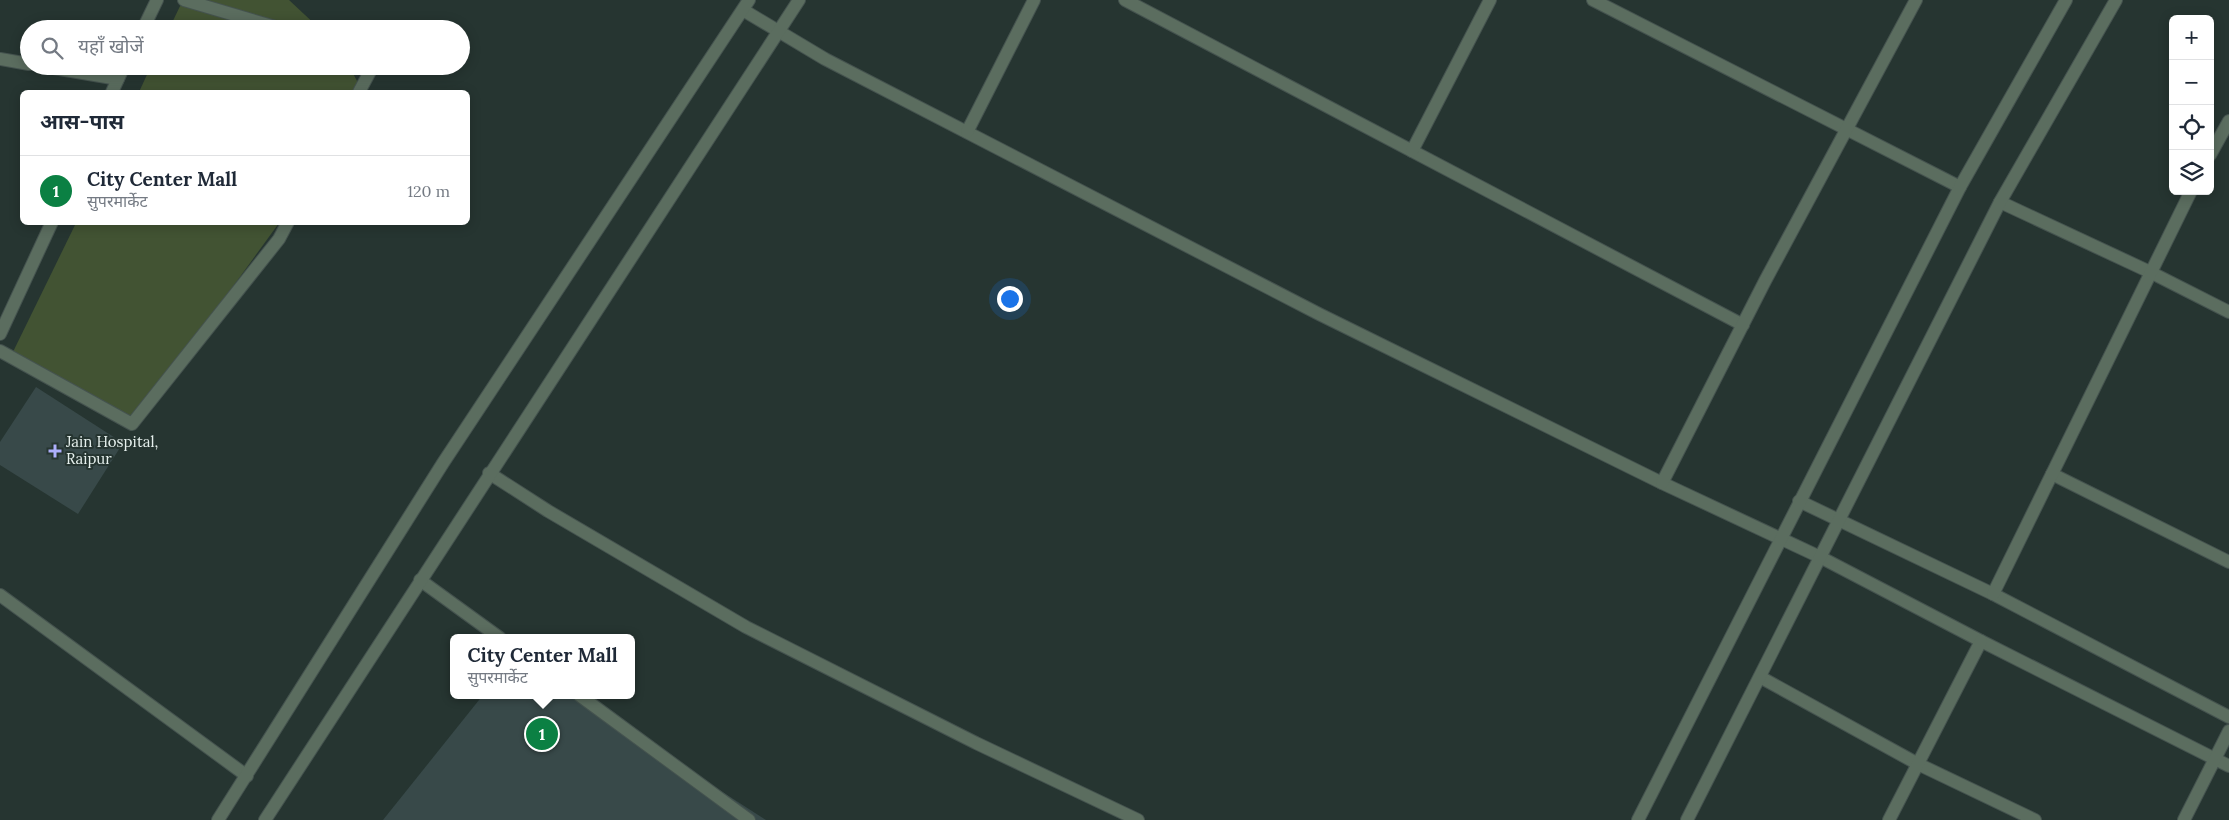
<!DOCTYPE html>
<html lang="hi">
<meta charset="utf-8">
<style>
:root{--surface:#fff;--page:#f6f6f7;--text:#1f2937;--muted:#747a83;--line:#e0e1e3;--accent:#0b8043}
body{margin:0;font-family:Lora,"Noto Sans Devanagari",serif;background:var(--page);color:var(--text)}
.controls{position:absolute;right:15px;top:15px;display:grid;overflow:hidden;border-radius:8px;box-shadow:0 2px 12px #0003}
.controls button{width:45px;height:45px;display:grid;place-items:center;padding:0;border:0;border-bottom:1px solid var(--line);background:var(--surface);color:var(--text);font:25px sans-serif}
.you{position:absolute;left:1009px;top:298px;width:18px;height:18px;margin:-12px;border:4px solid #fff;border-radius:50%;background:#1a73e8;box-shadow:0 0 0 8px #1a73e833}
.badge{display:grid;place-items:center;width:32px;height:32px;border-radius:50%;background:var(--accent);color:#fff;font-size:16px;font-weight:700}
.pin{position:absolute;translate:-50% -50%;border:2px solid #fff;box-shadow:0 1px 5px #0006}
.popup{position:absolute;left:450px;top:634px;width:185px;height:65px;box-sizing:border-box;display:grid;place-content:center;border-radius:8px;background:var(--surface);filter:drop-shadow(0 1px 4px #0005);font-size:16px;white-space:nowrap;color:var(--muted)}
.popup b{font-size:19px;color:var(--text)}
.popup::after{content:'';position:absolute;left:50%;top:100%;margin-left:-10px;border:10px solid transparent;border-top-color:var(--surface)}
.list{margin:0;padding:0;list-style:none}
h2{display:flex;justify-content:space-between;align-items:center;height:65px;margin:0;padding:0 20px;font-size:21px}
h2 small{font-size:16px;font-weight:400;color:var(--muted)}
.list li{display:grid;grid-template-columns:32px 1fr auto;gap:15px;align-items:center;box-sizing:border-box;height:70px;padding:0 20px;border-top:1px solid var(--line)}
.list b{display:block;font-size:19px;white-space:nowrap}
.list p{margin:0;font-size:16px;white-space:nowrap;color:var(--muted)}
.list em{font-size:16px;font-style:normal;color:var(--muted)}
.icon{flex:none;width:28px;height:28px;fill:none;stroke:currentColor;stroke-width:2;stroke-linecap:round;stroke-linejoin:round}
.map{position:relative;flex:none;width:2229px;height:820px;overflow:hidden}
.search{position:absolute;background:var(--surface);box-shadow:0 2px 12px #0003;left:20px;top:20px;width:450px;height:55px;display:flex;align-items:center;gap:12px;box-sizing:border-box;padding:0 18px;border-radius:28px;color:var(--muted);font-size:19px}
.panel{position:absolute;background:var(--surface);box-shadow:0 2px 12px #0003;left:20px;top:90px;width:450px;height:135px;border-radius:8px}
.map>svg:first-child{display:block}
</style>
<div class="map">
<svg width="2229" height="820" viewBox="0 0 2229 820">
<rect width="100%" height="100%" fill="#263531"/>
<g fill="#425333">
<path d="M183,0h106l31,29h-151z"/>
<path d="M151,66h198l14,26h-224z"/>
<path d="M76,223h203l-148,204 -120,-71z"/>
</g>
<g fill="#384949">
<path d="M36,387l87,56 -45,71 -78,-49v-23z"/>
<path d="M483,695h89l194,125h-383z"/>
</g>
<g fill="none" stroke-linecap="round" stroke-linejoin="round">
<defs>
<g id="street">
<path d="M184,0l98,29"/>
<path d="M1125,0l618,325"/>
<path d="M1593,0l367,187"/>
<path d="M743,10l82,49 494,255 343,169 158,74 161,84 248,125"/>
<path d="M143,29l14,-29"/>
<path d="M0,59l29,5"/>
<path d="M42,66l76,13"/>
<path d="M112,92l12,-26"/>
<path d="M359,92l14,-26"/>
<path d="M967,132l67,-132"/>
<path d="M1412,151l78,-151"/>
<path d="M2210,155l19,-34"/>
<path d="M2000,202l150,70 79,40"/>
<path d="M0,334l52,-112"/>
<path d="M0,351l132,73 147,-185 9,-17"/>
<path d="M489,473l59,38 198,116 230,116 162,77"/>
<path d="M2052,474l177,88"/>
<path d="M1662,483l103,-202 151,-281"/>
<path d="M1799,501l194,93 236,123"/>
<path d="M420,580l80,58"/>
<path d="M1993,594l198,-403"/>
<path d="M0,595l247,181"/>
<path d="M1760,677l158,87 117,56"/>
<path d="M579,695l170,125"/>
<path d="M218,820l225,-357 306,-463"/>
<path d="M265,820l534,-820"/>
<path d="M1638,820l322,-633 106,-187"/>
<path d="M1687,820l313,-618 116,-202"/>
<path d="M1889,820l92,-179"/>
<path d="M2184,820l45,-89"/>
</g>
</defs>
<use href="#street" stroke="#45534f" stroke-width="14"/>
<use href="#street" stroke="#5b6d5f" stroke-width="12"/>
</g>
<path fill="#adaffb" stroke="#263531" stroke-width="2" d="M52.5 443.5h5v5h5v5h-5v5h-5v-5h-5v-5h5z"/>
<g text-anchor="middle" stroke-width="4" stroke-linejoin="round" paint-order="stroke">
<g font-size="15" fill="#e6f0ed" stroke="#263531" text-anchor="start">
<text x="66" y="447">Jain Hospital,<tspan x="66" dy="17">Raipur</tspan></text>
</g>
</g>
</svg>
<div class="controls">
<button>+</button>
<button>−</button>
<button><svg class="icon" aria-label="locate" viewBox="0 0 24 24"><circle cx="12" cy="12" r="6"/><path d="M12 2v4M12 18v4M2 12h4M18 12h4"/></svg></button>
<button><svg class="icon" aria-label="layers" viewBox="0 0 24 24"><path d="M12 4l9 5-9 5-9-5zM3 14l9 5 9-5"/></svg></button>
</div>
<div class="you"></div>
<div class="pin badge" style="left:542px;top:734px">1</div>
<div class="popup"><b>City Center Mall</b>सुपरमार्केट</div>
<div class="search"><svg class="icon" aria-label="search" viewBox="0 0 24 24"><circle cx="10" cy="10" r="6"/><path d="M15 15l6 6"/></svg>यहाँ खोजें</div>
<section class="panel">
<h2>आस-पास<small></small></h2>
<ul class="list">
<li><span class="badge">1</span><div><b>City Center Mall</b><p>सुपरमार्केट</p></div><em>120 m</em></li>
</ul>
</section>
</div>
